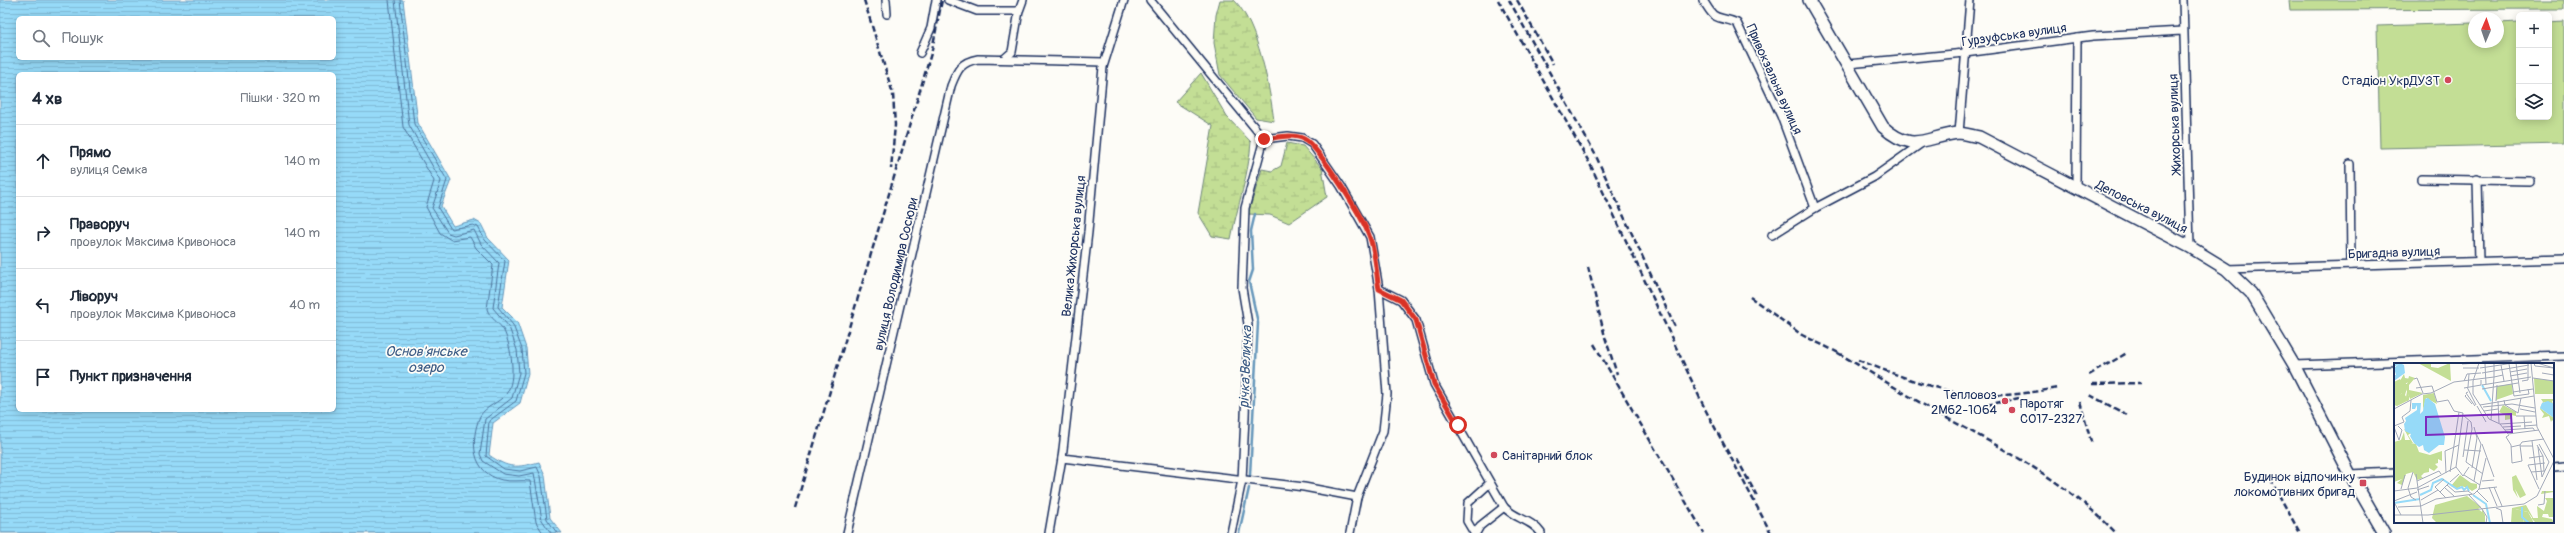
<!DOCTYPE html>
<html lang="uk">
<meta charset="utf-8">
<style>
:root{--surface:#fff;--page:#f2f2f3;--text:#1f2937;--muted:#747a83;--line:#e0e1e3}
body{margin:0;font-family:Pangolin,sans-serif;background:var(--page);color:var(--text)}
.controls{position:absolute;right:12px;top:12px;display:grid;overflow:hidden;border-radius:6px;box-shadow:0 2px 10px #0003}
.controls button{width:36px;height:36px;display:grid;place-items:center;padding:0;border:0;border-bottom:1px solid var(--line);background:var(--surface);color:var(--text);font:20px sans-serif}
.compass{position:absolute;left:2468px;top:12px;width:36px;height:36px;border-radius:50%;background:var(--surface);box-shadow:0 2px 10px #0003;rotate:2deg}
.stop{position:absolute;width:12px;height:12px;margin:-9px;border:3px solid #d93025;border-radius:50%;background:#fff}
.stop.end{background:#d93025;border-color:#fff;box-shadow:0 1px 4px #0008}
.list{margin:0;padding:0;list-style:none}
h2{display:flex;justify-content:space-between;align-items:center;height:52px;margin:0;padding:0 16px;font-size:17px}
h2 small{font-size:13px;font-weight:400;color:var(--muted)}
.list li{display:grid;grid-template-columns:26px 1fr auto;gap:12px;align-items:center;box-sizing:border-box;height:72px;padding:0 16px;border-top:1px solid var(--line)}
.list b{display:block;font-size:15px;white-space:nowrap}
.list p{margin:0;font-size:13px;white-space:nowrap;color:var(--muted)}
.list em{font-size:13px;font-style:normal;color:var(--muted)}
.icon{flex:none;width:22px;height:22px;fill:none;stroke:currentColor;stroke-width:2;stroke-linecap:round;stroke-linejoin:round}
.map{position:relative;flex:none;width:2564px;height:533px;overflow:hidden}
.search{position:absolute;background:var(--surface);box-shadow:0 2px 10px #0003;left:16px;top:16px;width:320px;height:44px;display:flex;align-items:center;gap:10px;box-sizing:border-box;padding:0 14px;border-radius:6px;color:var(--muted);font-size:15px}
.panel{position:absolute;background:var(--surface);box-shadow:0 2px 10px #0003;left:16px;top:72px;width:320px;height:340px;border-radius:6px}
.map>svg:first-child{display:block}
</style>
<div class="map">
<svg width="2564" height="533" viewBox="0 0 2564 533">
<defs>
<pattern id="wetland-marsh" width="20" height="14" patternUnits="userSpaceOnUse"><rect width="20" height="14" fill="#c3de95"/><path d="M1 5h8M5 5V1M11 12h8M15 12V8" fill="none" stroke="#a7bf83"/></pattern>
<pattern id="water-rules" width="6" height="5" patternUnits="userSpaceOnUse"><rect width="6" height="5" fill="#96daf8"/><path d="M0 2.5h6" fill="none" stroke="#81bbd7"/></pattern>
</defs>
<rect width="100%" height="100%" fill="#fdfcf7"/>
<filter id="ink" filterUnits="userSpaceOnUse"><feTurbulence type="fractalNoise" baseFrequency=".025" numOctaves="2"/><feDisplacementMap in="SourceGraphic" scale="8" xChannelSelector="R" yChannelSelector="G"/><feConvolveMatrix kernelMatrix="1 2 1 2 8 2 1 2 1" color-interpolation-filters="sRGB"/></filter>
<g filter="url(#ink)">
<g fill="url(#wetland-marsh)" stroke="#6f867a">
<path d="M1220,0h14c24,23 36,89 40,121l-18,-3 -36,-43 -6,-32 2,-28z"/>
<path d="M1201,73l26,44 24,25c-2,32 -14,65 -20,97l-19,-3 -14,-23 15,-87 -38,-24z"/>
<path d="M1287,143l16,3 19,22 5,29 -38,26 -19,-8 -22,-1 14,-45 10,2 9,-5z"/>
</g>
<g fill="#c3de95" stroke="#6f867a">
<path d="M2289,0h275v9l-274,1z"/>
<path d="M2564,21v123l-184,4 -3,-122 97,-3v19h24v-19l21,-1v95h30v-95z"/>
</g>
<path fill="url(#water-rules)" stroke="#6596ba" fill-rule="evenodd" d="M0,0h403l15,123 33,57 -10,26 12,20 21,-6 7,4 7,14 21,22 -7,47 15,15 9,26 2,26 -8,29 -27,20 -4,32c20,14 27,13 50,7l6,13 5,43 12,15h-562zM18,18h316v40h-316zM18,74h316v336h-316z"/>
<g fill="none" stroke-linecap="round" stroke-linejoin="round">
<g stroke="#4c739c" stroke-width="1">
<path d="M389,0l14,127 31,54 -8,26 14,26 11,7 19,-3 6,11 17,17 -6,44c3,10 13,14 17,22 7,15 13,49 2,63 -7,9 -20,12 -26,22 -10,24 -9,57 22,64 9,2 19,0 28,1l6,41 7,11"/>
<path d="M395,0l14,125 32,56 -9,27 16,25 6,2 20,-5 7,14 18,19 -6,45 16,19 8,23 2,23 -7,25 -27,21 -5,35 3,7 20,13 16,2 15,-3 8,47 9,13"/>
<path d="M400,0l14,124 33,56 -9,28 13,21 22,-4 5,2 7,13 20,21 -7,46 15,18 9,24 2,24 -8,28 -27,20 -3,35 18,13 16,2 17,-4 4,9 6,43 10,14"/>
</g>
<g stroke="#6596ba" stroke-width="2.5">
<path d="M1250,475l8,-152 -9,-41 4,-12 -2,-39 4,-17"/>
<path d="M1239,533l10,-45"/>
</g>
<defs>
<g id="minor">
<path d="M886,0l1,14"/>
<path d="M948,0l29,11h42"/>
<path d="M1150,0l114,139"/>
<path d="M1703,0c14,24 12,14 34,23l44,93 34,92"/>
<path d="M2183,0l7,247"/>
<path d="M920,53l11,-25 5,-28"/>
<path d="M1004,59l8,-7 7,-41 4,-11"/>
<path d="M1848,64l117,-11 128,-17 90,-5"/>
<path d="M1959,133l11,-133"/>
<path d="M1264,139l24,-3 14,2 10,6 29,42 29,51 9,52 8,105 -4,37 -26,66 -7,36"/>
<path d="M2350,164l1,101"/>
<path d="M2421,179l109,2"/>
<path d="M2477,179l2,82"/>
<path d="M2076,188l1,-150"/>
<path d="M1772,235l43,-27 59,-31 48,-34"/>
<path d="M2226,269l338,-10"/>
<path d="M1379,289l22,11 15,20 18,64 70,123c11,12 27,12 37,26"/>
<path d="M2294,365l270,-9"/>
<path d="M1062,458l242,29 53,10"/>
<path d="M2553,466l11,-1"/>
<path d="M2350,474l45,-2"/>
<path d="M847,533l104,-447c6,-15 9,-24 27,-27l126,3"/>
<path d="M1049,533l13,-75 26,-226 15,-165 21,-67"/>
<path d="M1231,533l11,-53 3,-63 3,-93 -6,-36 3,-80 19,-69"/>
<path d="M1474,533l-7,-12 1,-18 22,-20"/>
<path d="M1476,533l4,-7 24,-19"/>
</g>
<path id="secondary" d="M1809,0l74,127c30,27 42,10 75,6 6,0 15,3 21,4l211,110 36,22 25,24 43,72 56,109 34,59"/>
</defs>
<use href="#minor" stroke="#1b2f5e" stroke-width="10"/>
<use href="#secondary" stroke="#1b2f5e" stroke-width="14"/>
<use href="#minor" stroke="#fdfcf7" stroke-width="7"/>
<use href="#secondary" stroke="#fdfcf7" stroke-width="11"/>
<g stroke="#1b2f5e" stroke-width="2.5" stroke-dasharray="6 3" stroke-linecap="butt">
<path d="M864,0l29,94 2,31 -4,44"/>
<path d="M1498,0l92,164 115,245 66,124"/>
<path d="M1509,0l86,154 80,173"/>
<path d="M1517,0l36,64"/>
<path d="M1588,267l17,70 12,37"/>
<path d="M1750,297l52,38 41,20"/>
<path d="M1594,344l110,189"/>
<path d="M1838,353c36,21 71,44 107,64 62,34 122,65 171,116"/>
<path d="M1858,360c31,12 64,25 96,32 34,7 70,2 104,-4"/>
<path d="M2089,375l38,-22"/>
<path d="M2092,384l50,-1"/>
<path d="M2090,395l37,20"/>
<path d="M2080,402l12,43"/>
<path d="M1987,405l32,-7"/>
<path d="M1737,459l21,39"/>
<path d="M2270,479l30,54"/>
<path d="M795,508l137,-458 10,-50"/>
</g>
</g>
</g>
<g fill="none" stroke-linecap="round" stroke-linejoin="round" filter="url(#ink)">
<path stroke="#d93025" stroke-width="5" d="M1264,139c12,-1 28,-6 40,0 15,8 60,80 66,99 6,16 6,35 9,51l22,11 15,20 18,64 24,41"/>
</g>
<g fill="#d1495b" stroke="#fdfcf7" stroke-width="1.5">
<circle cx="2448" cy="80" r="4"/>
<circle cx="2005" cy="401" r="4"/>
<circle cx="2012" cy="410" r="4"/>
<circle cx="1494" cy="455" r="4"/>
<rect x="2359" y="479" width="8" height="8" rx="2"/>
</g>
<g text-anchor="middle" stroke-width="3.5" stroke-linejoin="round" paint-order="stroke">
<g font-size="13" fill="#1b2f5e" stroke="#fdfcf7">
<text transform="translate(2014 34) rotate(-8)" y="5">Гурзуфська вулиця</text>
<text transform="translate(1775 79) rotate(66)" y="5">Привокзальна вулиця</text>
<text transform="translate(2174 124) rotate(-92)" y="5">Жихорська вулиця</text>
<text transform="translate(2142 206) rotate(27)" y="5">Деповська вулиця</text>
<text transform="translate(1073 246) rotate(-84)" y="5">Велика Жихорська вулиця</text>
<text transform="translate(2394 252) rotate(-2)" y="5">Бригадна вулиця</text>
<text transform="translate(895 274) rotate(-77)" y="5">вулиця Володимира Сосюри</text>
</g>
<g font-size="13" fill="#1b2f5e" stroke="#fdfcf7" text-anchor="end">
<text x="2440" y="85">Стадіон УкрДУЗТ</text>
<text x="1997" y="399">Тепловоз<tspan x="1997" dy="15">2М62-1064</tspan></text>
<text x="2020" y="408" text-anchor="start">Паротяг<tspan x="2020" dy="15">СО17-2327</tspan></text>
<text x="1502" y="460" text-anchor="start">Санітарний блок</text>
<text x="2355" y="481">Будинок відпочинку<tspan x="2355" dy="15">локомотивних бригад</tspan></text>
</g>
<g font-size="14" font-style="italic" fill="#3a5a84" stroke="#fdfcf7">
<text x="426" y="356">Основ'янське<tspan x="426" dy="16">озеро</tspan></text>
<text transform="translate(1245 367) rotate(-88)" y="5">річка Величка</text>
</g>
</g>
<g transform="translate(2394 363)">
<rect width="160" height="160" fill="#fdfcf7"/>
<path d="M24,0h13v4l7,1 12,-5 1,18zM15,13l6,2 -6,7v5l14,3 -13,6 -4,-10 -12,12v-19l6,-3 3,5h4zM118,21l1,10 -17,6 1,-14zM66,112l11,8 6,1v4l-5,3 -4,-3 -7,-2 -4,3 -6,-3zM148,128h12v26h-5l-1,-3h-5l-1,3 10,2 2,4h-18l-5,-5h7l-1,-12 7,5 3,-10 -2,-3h9v-6l-13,2z" fill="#c3de95"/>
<path d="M2,25h11l-2,7 2,3 2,-3v5l-6,3 -2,-3 2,3 -6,3 -3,-1v-6l8,-6 -7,-3zM147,36h13l-2,3 2,2 -10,-2 -4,6 14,10v4l-2,-2 -1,2 -2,-6 -7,2 2,-4 -4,-5v-1l3,-6zM10,66l7,4 -3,2 5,8h-2l5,1 3,8 11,3 12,-4v10l-4,-2v4l-3,1 3,3 -4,4 -5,-3v4l-5,1 -3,3 2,2 -6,2 -4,-8 -7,2 -4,11 -5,-2 5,-4 -8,3v-40l7,-2 3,-8 1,8h5zM122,112l10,20 -6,3 -5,-9 3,9 -5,-8 -1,-13zM73,133l14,11 -3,2 4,3v-3l3,6v8h-48l-5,-5 3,-13z" fill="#c3de95"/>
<path d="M10,11l1,4 6,1 -3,6 1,15 -2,1 -1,-4 3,-16 -7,6 -5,-1zM132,142l10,18 -8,-11 -13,-3 8,9 1,5h-13l1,-15z" fill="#c3de95"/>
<path d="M140,15l20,3v13h-19z" fill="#c3de95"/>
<path d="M40,30l3,11 -11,-6 -3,12v-15zM109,42l13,7v4l-5,-1v4l-6,1v-5l-6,-3z" fill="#c3de95"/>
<path d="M121,146l13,3 6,11h-10l-1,-5 -5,2 1,-5 -6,-3z" fill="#c3de95"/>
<path d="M0,0h6l4,2 1,8 -11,8v-6h2l-2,-7 5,-4 -5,3zM34,35l7,6 10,33 -1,8h-5l-10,8 -5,-3 -1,-5 -4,2 -5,-4 -4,-7 1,-2 -6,-3 -1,-7 2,-3 -1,-3 12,-8v-5l-2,4h-3v-6h9l-1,11 3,-3 2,-12zM154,38l6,3v14l-14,-10 2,-5z" fill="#96daf8"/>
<path fill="none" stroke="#96daf8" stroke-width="2" d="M88,22l9,16M26,132l11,-5 2,-7 9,-4 15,10 5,-2 2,3 3,-3 2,4M79,132l13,9 4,19M0,140l26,-4M128,144v10l7,6"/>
<path fill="none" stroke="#a3aaba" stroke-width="1" d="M85,0l-6,18v13l16,25 11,5 8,10 31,-4M122,0l4,30M137,0l6,64 17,32M140,0l1,3 19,2M143,0l17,5M68,1l17,-1M91,1l1,20M115,1l5,32M107,2l3,16M69,5h16M86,5l14,-2v-3M116,9l17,-3M88,10l47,-8M148,10l12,2M116,13l17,-3M139,15l21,3M20,16l3,-1 6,15M70,18l3,-7 14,-1M128,18l6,-1v-17M88,22l49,-8M73,24l9,18M74,24l1,-13M70,25l17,-3v-5M88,26l36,-6M74,29l-2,1 9,13M119,29l20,-3M72,32l-1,1 7,8M120,33l15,-2 -1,-5M110,37l1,5 13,8M102,38l1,-16M104,38l1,22M86,42l54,-9M83,43l9,16M89,44l29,-3 23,4M0,46l28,-15 9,-1 23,-11 40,-5v-11l19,-3M126,46l15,3M90,48l14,-2M124,50l3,-15M69,52l8,7 1,7 -6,33M122,53h20M130,53l1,13M97,57l3,-43 9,-2M106,61l32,-2M0,63l10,-4 -2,-5 8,-6 1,-11M130,63l13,-1M0,64l5,13 3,-10 -4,-4M109,64l18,-1M111,67l28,-2 2,3M115,72l-3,2 5,8 1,18 10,-2 -2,-16M138,78l5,39M88,81l12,33M145,81l10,18 -7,15M143,82l6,11 1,15M126,83h13M117,84l9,-2 2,-3 22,-3M144,84l4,30M70,87l17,1M69,94l5,-36M135,95l14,-2M72,99l17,12M62,104l7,9 6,-9M78,105l5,-30 -3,-11M19,109l-5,16 3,9 5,3M56,109l9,-60M137,109l14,-1M52,110l-1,-22 14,-6M22,111l7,49M70,112l16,10M50,116l-9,8 11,11M23,118l22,-10 2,3M80,118l7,-37 -5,-11M88,118l12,-1M56,119l9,-8M53,122l8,7 13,-1 4,3M95,124l8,19M100,124l8,19M51,125l9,8M7,126l4,-14M85,126l18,-2M145,126l-11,-24 17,-2M23,127l12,-4M0,128l23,-3 39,-21 7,-54 -9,-2 -6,-11 -11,2 -5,-16 -16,2M83,128l11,11M46,129l9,-9M75,132l13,14M27,137l17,-10M0,138l23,-9M0,139l7,13M144,142l6,-1 1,-13M4,144l23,-1 15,-7 38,-5 5,-5 7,-31M102,145l5,2 2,13M88,146l5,8 -1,6M0,152h34l96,-11 13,-8 17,-35"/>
<path fill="#7b2cbf" fill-opacity="0.15" stroke="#7b2cbf" stroke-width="2" d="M117,51l1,18 -86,3v-18z"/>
<rect width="160" height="160" fill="none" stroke="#1b2f5e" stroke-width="2"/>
</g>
</svg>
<div class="controls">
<button>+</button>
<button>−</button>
<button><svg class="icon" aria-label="layers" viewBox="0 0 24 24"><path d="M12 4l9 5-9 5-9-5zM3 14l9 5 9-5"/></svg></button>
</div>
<svg class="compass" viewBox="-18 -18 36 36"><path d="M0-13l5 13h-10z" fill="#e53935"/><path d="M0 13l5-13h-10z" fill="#747a83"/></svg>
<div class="stop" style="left:1458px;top:425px"></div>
<div class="stop end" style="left:1264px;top:139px"></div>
<div class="search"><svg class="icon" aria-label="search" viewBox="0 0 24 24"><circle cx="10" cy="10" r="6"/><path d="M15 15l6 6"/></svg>Пошук</div>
<section class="panel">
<h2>4 хв<small>Пішки · 320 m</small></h2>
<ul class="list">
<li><svg class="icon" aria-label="ahead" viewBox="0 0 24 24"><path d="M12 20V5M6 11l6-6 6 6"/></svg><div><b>Прямо</b><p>вулиця Семка</p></div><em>140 m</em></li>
<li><svg class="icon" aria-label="right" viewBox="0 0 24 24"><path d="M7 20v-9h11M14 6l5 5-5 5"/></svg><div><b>Праворуч</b><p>провулок Максима Кривоноса</p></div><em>140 m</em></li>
<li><svg class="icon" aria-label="left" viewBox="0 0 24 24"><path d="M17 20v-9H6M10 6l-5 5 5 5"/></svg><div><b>Ліворуч</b><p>провулок Максима Кривоноса</p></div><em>40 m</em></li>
<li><svg class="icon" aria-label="arrive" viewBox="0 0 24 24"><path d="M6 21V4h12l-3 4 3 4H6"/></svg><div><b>Пункт призначення</b></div></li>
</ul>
</section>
</div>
